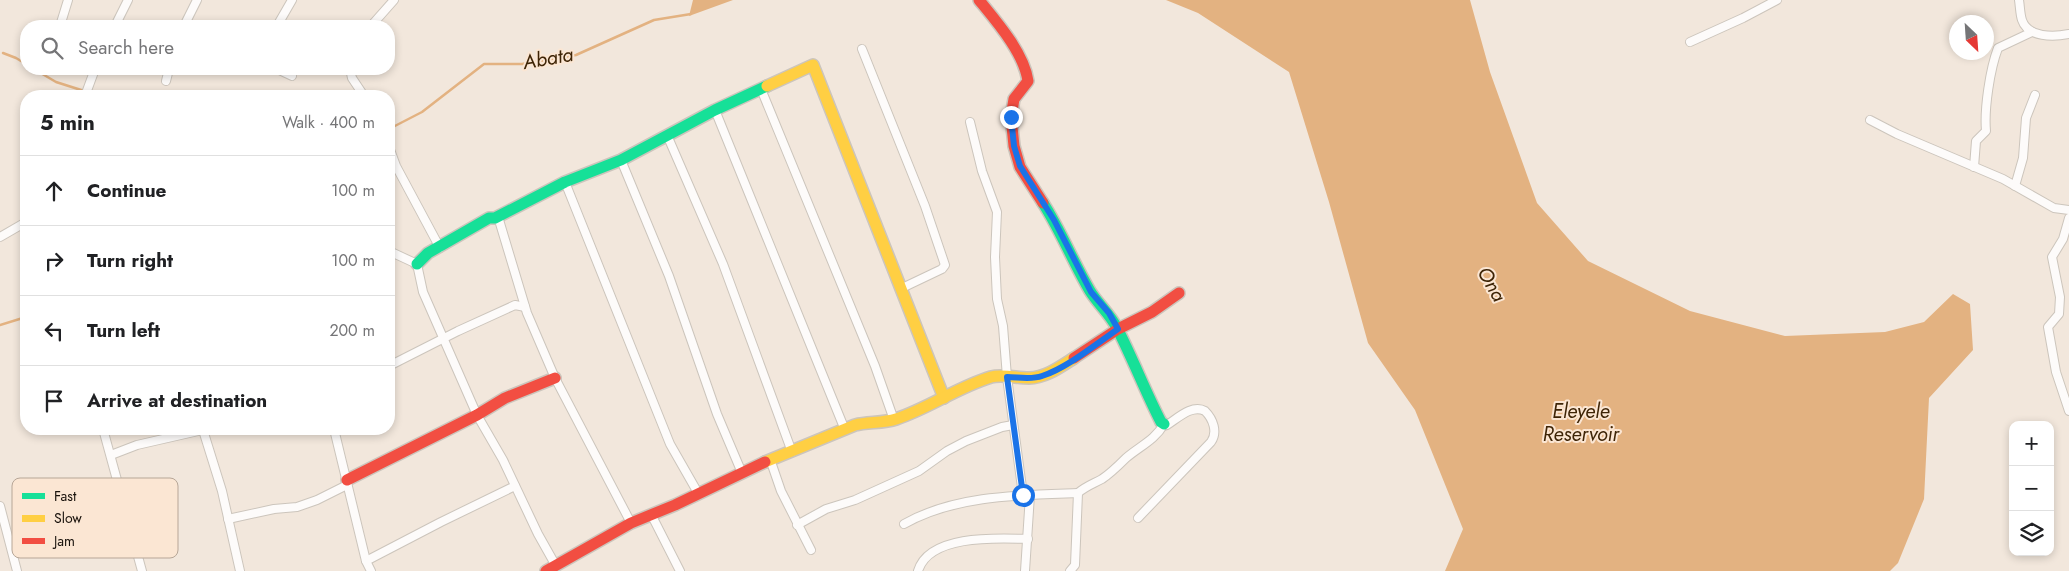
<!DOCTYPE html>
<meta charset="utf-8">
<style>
:root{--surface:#fff;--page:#f2f2f2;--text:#202124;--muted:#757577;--line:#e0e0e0}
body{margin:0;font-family:Jost,sans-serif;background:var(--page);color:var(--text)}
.controls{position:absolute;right:15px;bottom:15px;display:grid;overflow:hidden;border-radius:10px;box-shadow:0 2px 8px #0003}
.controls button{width:45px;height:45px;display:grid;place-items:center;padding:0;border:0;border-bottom:1px solid var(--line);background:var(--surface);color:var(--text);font:25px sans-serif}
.compass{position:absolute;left:1949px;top:15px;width:45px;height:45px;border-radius:50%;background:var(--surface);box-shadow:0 2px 8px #0003;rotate:155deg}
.stop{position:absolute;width:15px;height:15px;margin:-11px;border:4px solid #1a73e8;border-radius:50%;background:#fff}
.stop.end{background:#1a73e8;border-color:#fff;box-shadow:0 1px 5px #0008}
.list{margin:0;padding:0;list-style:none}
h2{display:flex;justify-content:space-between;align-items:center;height:65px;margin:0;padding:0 20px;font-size:21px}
h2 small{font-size:16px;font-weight:400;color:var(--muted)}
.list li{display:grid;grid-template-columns:32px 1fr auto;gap:15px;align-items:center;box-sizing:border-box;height:70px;padding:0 20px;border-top:1px solid var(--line)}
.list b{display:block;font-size:19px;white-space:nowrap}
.list em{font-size:16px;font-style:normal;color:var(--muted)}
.icon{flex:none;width:28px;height:28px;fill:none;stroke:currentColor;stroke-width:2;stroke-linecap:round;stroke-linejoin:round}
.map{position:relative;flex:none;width:2069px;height:571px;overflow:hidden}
.search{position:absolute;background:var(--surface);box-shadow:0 2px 8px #0003;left:20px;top:20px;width:375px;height:55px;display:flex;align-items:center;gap:12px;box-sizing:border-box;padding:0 18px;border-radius:20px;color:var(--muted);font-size:19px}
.panel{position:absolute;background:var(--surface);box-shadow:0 2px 8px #0003;left:20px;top:90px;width:375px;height:345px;border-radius:20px}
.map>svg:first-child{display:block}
</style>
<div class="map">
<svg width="2069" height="571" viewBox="0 0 2069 571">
<rect width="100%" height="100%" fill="#f2e7dc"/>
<g fill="#e3b281">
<path d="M693,0h40l-44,16z"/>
<path d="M1166,0h304l20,72 47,131 51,58 102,50 95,25 100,-4 39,-10 29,-28 17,10 3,46 -44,48 -5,101 -26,64 -8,8h-445l18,-42 -48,-119 -47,-67 -39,-141 -40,-130 -91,-59z"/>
</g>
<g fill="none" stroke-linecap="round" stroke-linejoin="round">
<g stroke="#e3b281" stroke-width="2.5">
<path d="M3,53l13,5 10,6"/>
<path d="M34,69l22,13 44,14"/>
<path d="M389,129l33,-17 62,-48h38l54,-9 78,-35 37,-6"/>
<path d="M0,325l26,-8"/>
</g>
<defs>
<g id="street">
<path d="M2019,0c1,6 1,14 3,20 6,18 32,17 47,14"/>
<path d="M60,26l8,-26"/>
<path d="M115,26l13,-26"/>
<path d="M184,26l13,-26"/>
<path d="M277,26l15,-26"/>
<path d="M371,26l23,-26"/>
<path d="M1690,42l53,-24 34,-18"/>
<path d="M862,49l63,157 20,59 -3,4 -42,20"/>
<path d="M277,69l15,7"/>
<path d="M350,69l2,9 12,18"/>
<path d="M166,81l3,-12"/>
<path d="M761,89l114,277 19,54"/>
<path d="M85,96l10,-27"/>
<path d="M715,110l130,320"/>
<path d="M1870,120l27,14 106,45 51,29 15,2"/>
<path d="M970,122l12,49 15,41 -2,45 2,42 6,27 4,51 16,118"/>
<path d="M667,135l56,129 69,188"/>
<path d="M389,147l7,19 44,82"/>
<path d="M621,160l48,116 48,138 25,59"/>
<path d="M1974,167l2,-26 10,-10c-2,-22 4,-62 12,-83l34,-16"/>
<path d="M565,182l105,262 28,49"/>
<path d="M2015,186l8,-28 3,-40 9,-23"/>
<path d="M495,218l4,2 28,93 28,65 76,145"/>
<path d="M2069,218l-6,21 -11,18 8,40 -1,17 -11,13 8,45 13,39"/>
<path d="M0,237l26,-15"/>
<path d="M389,251l28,13 6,28 54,123 26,45 35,74 18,32"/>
<path d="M389,366l69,-35 57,-26 10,2"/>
<path d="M103,429l39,142"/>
<path d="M334,429l32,132 5,10"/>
<path d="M203,430l19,61 18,80"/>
<path d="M111,455l26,-10 70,-16"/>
<path d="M770,459l11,32 30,59"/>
<path d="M0,506l17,65"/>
<path d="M652,516l28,55"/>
<path d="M228,519l46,-10 23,-2 20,-7 30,-15"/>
<path d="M904,524c51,-29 117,-29 174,-31"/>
<path d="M797,525l29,-16 29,-9 64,-29 28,-20 19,-10 36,-14 11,-2"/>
<path d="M366,561l75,-39 74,-36"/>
<path d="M918,571c11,-37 80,-33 110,-32"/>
<path d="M1025,571l5,-76"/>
<path d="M1070,571l5,-6 3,-72c8,-7 15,-9 24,-14 9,-6 16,-13 24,-21 14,-12 29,-18 38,-34l3,1c11,-7 25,-21 38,-14 8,8 13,21 6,31l-73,76"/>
</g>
<g id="fast">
<path d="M1043,203c18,28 30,59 47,88 8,13 20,23 27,37 16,31 28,63 44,94l3,2"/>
<path d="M417,264l11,-11 61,-35h6l70,-36 56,-22 94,-50 52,-24"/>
</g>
<g id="slow">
<path d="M767,86l46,-21 131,333"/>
<path d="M765,462l90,-37c13,-3 29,-2 41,-6 33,-11 62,-32 95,-42 11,-3 26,1 38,1 16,0 31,-11 45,-20"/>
</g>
<g id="jam">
<path d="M979,0c18,22 45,53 49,81l-14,18 -3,18 3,29 6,21 23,36"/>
<path d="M1074,358l44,-29 34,-17 27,-19"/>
<path d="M347,480l130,-65 28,-17 50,-20"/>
<path d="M546,571l85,-48 44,-18 90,-43"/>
</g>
</defs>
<use href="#street" stroke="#ccc5bc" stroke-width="10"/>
<use href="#fast" stroke="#ccc5bc" stroke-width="14"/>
<use href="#slow" stroke="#ccc5bc" stroke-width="14"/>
<use href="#jam" stroke="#ccc5bc" stroke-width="14"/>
<use href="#street" stroke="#fdfbfa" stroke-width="8"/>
<use href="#fast" stroke="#16e098" stroke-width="11"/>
<use href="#slow" stroke="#ffcf43" stroke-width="11"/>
<use href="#jam" stroke="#f24e42" stroke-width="11"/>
</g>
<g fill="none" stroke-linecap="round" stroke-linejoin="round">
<path stroke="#1a73e8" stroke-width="6" d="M1011,117l3,29 6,20 34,54 37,72 18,21 9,16c-22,15 -51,39 -76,47 -11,4 -24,1 -35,1l16,118"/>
</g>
<g text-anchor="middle" stroke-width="4" stroke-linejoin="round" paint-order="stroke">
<g font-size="20" font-style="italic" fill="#3e2406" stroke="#fbe6d3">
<text transform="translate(548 58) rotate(-10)" y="7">Abata</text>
<text transform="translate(1492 284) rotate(60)" y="7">Ona</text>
<text x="1581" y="418">Eleyele<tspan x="1581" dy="23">Reservoir</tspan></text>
</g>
</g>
<rect x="12" y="478" width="166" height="80" rx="8" fill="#fbe6d3" stroke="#b7a697" stroke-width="1"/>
<rect x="22" y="493" width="23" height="6" fill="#16e098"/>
<rect x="22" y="515" width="23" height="7" fill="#ffcf43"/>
<rect x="22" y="538" width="23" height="6" fill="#f24e42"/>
<g font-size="14" fill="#18110b">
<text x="54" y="501">Fast</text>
<text x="54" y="523">Slow</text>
<text x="54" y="546">Jam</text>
</g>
</svg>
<div class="controls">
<button>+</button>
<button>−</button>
<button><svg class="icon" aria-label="layers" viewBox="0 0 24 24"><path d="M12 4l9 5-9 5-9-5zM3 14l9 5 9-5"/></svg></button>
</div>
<svg class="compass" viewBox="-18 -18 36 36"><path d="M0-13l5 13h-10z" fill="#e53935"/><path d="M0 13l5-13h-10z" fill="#757577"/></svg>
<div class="stop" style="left:1023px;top:495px"></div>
<div class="stop end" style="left:1011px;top:117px"></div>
<div class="search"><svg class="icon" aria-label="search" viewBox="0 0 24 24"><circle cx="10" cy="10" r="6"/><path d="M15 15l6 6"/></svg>Search here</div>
<section class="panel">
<h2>5 min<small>Walk · 400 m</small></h2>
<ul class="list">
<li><svg class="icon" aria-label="ahead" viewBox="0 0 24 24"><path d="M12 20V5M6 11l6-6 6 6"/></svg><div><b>Continue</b></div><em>100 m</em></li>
<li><svg class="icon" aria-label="right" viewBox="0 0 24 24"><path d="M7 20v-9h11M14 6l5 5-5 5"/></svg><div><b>Turn right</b></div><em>100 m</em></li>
<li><svg class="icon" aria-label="left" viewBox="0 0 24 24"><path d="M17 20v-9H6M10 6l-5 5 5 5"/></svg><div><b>Turn left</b></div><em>200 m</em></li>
<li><svg class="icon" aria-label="arrive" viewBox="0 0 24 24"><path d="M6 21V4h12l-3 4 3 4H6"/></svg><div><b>Arrive at destination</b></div></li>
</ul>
</section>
</div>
